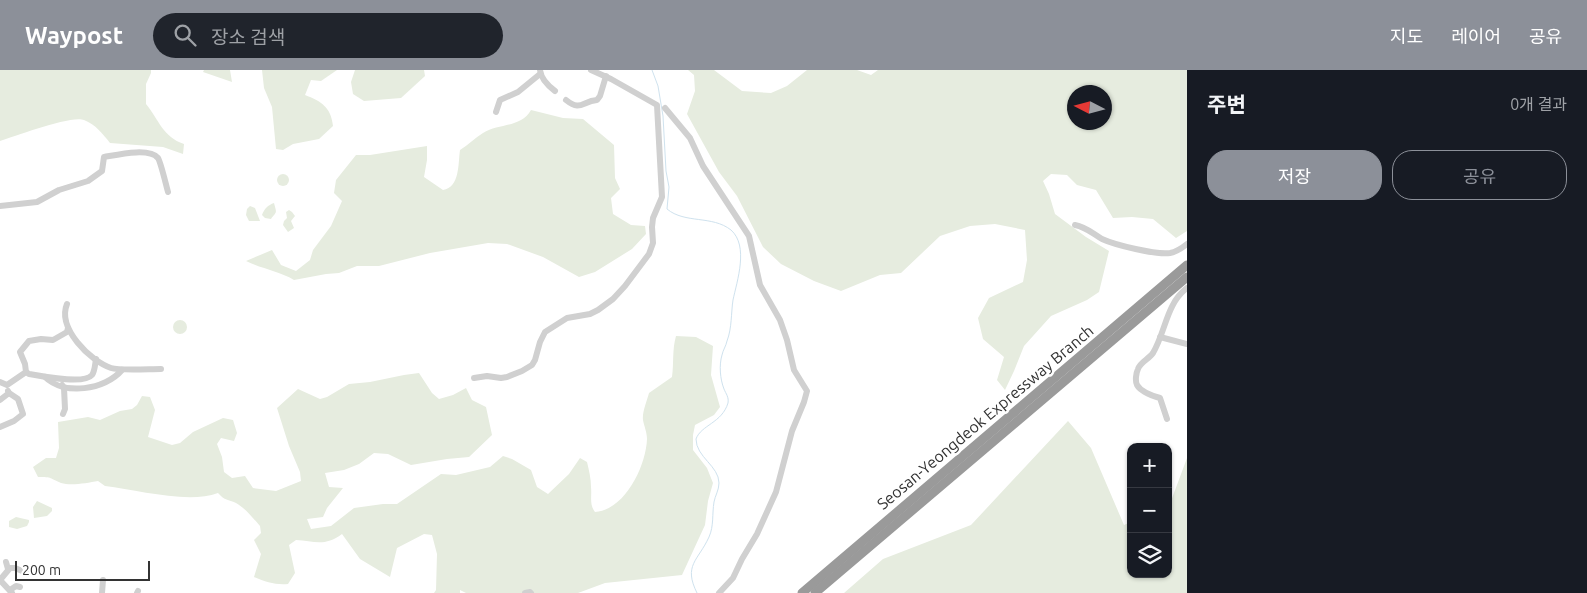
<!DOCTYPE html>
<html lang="ko">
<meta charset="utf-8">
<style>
:root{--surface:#171b24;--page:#20242c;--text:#f1f3f6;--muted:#9ea1a6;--line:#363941;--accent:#8c9099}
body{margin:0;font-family:Ubuntu,"Noto Sans KR",sans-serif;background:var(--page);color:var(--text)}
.controls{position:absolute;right:15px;bottom:15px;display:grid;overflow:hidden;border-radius:10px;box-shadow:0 1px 4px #0004}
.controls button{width:45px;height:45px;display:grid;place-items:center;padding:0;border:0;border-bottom:1px solid var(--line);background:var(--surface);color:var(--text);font:25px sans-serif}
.compass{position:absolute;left:1067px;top:15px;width:45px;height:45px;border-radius:50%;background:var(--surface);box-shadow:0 1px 4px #0004;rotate:276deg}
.scale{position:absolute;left:15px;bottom:12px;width:135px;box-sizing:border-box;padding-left:5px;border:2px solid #333;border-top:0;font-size:14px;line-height:18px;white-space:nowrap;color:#333;-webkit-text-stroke:4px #fff;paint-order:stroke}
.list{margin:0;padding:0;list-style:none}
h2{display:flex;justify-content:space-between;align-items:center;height:65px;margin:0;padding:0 20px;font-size:21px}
h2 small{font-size:16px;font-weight:400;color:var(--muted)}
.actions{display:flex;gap:10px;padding:15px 20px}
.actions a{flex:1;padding:11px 0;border:1px solid var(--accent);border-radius:20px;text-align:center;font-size:18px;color:var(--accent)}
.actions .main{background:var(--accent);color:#fff}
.icon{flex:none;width:28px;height:28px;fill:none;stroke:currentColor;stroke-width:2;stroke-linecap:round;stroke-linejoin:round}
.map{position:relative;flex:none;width:1187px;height:523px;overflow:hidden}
header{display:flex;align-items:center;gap:30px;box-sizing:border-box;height:70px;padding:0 25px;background:var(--accent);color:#fff}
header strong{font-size:24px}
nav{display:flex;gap:28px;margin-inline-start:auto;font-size:18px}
.search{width:350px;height:45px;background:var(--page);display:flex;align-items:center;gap:12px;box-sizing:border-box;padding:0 18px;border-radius:28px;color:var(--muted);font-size:19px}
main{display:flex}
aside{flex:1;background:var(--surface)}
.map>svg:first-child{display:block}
</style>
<header>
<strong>Waypost</strong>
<div class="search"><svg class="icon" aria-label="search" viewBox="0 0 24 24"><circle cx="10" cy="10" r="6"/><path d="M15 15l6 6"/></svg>장소 검색</div>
<nav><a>지도</a><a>레이어</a><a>공유</a></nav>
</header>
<main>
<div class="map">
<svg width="1187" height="523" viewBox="0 0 1187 523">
<rect width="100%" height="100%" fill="#fff"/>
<g fill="#e6ecdf" fill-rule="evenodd">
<path d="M0,0h151v3l-5,11v20c13,16 17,33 38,40l-1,10 -20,-7 -53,-4c-8,-10 -14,-18 -26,-23 -13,-5 -68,16 -84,21z"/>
<path d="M204,0h26l2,12 -29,-10z"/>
<path d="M262,0h75l-16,11 -10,-1 -6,15c16,6 26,12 28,31l-14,13 -26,5 -10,6 -7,-1 -4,-42 -8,-19z"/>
<path d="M355,0h69l1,6 -24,22 -37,3 -11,-7 -2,-12z"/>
<path d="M688,0h26l28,21 29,2 16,-7 20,-16h50l14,5 7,-5h309v161l-11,7 -23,-19 -21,-2 -19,1 -17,-28 -19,-5 -10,-10 -16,-1 -8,7 6,13 6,20 31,23 23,14 -10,41 -12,8 -36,16 -27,30 -10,25 -9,19 -8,-10 7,-23 -21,-18 -5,-21 11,-20 34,-16 4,-22 -2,-30 -30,-6 -25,2 -30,10 -39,37 -21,2 -39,16 -27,-10 -33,-17 -18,-17 -26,-51 -18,-24 -32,-58 8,-23 -1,-16zM1074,22h30v30h-30z"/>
<path d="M531,40l32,8 20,1 31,26 1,33 5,11 -9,9 2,16 18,11 14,1 1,8 -14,15 -37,23 -16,5 -36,-20 -36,-13 -19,-1 -58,10 -51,13h-22l-18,7 -13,1 -32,6c-15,-9 -32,-11 -48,-19l26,-11 9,15 15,6 14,-11 3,-10 18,-24 11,-25 -8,-8 2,-13 20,-25h14l57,-9v14l-3,17 19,13c17,-3 15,-26 17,-40 8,-5 15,-12 23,-17 16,-10 38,-5 48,-23z"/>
<circle cx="283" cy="110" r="6"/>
<path d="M274,133c3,11 3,8 -3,16l-6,-1 -3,-3c2,-6 6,-10 12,-12z"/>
<path d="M250,136l5,2 5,13h-11l-3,-6 1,-6z"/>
<path d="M289,140l3,2 3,4 -4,5 3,7 -6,4 -5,-7 1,-4 3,-3 -1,-6z"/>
<circle cx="180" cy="257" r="7"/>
<path d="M676,266l20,1 17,9 -2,29 9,32 -6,8 -19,10 -2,10v15l14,18 6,15 -5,18 -3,24 -23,50 -77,8 -27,10h-112l-6,-3v3h-26l2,-3 1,-36 -5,-19 -8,-1 -27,14 -7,29 -30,-18 -18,-25c-17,13 -28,7 -46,6l-7,5 6,28 -7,11c-13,1 -22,-2 -34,-7l7,-23 -7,-14 7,-7 -1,-7c-7,-8 -15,-18 -24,-23 -8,-4 -11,-2 -18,-10 -30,11 -80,-3 -113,-7l-7,-5c-11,2 -27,5 -37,2 -12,-5 -8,-6 -23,-6l-5,-10 13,-9h10l3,-10 -1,-26 30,-5 12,3 20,-9 12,-2 5,-4 5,-9 8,1 5,13 -7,27 24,8 8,-2 13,-11 30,-14 10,2 4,13 -3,8 -13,-3 -4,6 5,13 2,15 8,6 13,-2 8,12 23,3 25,-10 -1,-9 -11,-26 -12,-38 21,-19 22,10 7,-2 22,-13 21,-2 34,-7 15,-2 13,20 7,6 14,-4 13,-7 6,12 14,7 6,28 -23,22 -22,2 -36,6 -23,-11 -14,-1 -15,11 -15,6 -19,3 4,14 14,1 -16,20 -4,9 -16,2 4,10 20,-3 23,-18 29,-4h14l44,-30 15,1 34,-8 13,-11 9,3 19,11 6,17 11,7 21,-20 11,-16 7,4c2,8 4,17 4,25 1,10 -2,17 4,25 30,-2 51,-46 52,-73 0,-7 -3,-13 -4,-19 -1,-8 4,-19 6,-27l23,-16c2,-14 0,-27 4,-41z"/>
<path d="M1068,351l23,27 33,77 7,-3v52h37v-71l3,-2 16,-43v135h-343l39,-34 88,-34z"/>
<path d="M37,431l15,7v3l-5,5 -13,2 -1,-11z"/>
<path d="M16,447l13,3v2l-2,4 -10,3 -8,-2v-6z"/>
</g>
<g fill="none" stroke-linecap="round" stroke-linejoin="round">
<path stroke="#cfe2ee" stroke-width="1" d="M652,0l6,16 5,30 3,55 3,16 -2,22c18,15 45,6 64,21 18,16 6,51 2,70 -2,13 -1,28 -6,41 -1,5 -4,9 -5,14 -3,10 -2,24 2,34 2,5 5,8 4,14 -6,20 -27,22 -32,36 0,18 23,27 23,44 0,7 -4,13 -5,19 -2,12 0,24 -5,35 -11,24 -26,28 -12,56"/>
<g stroke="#d0d0d0" stroke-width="6">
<path d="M540,0c1,9 7,15 15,21"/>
<path d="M566,30c15,12 16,1 31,0l3,-4 6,-20"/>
<path d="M665,38l25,30 13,28 46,70 11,49 20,35 7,20 7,30 13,21 -3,11 -12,29 -16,61 -19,42 -15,25 -9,19 -14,15"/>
<path d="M496,42l4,-12 18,-8 22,-18"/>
<path d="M0,136l37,-4 22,-12 29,-9 14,-10 2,-14c12,-2 45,-10 54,1 3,5 8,27 10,34"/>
<path d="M1075,155c11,2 17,8 27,14 13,6 54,16 68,14 6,-1 12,-5 17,-9"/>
<path d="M67,234c-10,24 23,57 44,64 9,3 38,1 50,1"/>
<path d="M1160,267l27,7"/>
<path d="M26,302l3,2c12,2 55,11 63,1 3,-4 3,-11 4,-16"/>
<path d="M45,307c19,19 60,13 77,-7"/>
<path d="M474,308l13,-2 14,2 6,-1 15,-6 10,-6 3,-5 5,-18 5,-10 22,-14 23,-4 8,-4 15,-11 12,-13 24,-32 4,-11 -1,-16 1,-9 9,-21 -5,-92 -46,-26 -20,-9"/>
<path d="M0,312l7,3 19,-13 -1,-8 -5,-12 9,-11 12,-2 12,1 14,-8 1,-4"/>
<path d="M62,315l2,3 1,21 -2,5"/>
<path d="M0,330l9,-7 -1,-2"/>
<path d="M1167,349l-7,-21c-7,-2 -19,-6 -23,-13 -2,-4 -1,-12 1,-16 2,-7 11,-10 15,-16 13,-22 13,-49 34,-65"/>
<path d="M0,357l14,-6 9,-7 -5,-15 -9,-6"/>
<path d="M6,492l2,7"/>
<path d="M0,510l10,-12h5l12,5"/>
<path d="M0,510l12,13"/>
<path d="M10,520l6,-4 4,1"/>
<path d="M102,523l1,-13"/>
<path d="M137,523l1,-2"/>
<path d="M525,523l5,-1 1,1"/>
</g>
<g stroke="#9a9a9a" stroke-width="9">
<path d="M802,523l385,-328"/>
<path d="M815,523l372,-316"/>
</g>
</g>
<g text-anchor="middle" stroke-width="5" stroke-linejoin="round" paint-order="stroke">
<g font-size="16" fill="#333" stroke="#fff">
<text transform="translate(985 347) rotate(-40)" y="6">Seosan-Yeongdeok Expressway Branch</text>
</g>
</g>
</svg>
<div class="controls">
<button>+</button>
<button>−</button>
<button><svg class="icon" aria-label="layers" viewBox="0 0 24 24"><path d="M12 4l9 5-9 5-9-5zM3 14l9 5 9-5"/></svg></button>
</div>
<svg class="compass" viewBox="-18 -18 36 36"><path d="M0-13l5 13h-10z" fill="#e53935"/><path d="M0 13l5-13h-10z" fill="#9ea1a6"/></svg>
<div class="scale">200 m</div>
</div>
<aside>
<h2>주변<small>0개 결과</small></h2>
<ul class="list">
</ul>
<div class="actions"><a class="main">저장</a><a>공유</a></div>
</aside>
</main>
